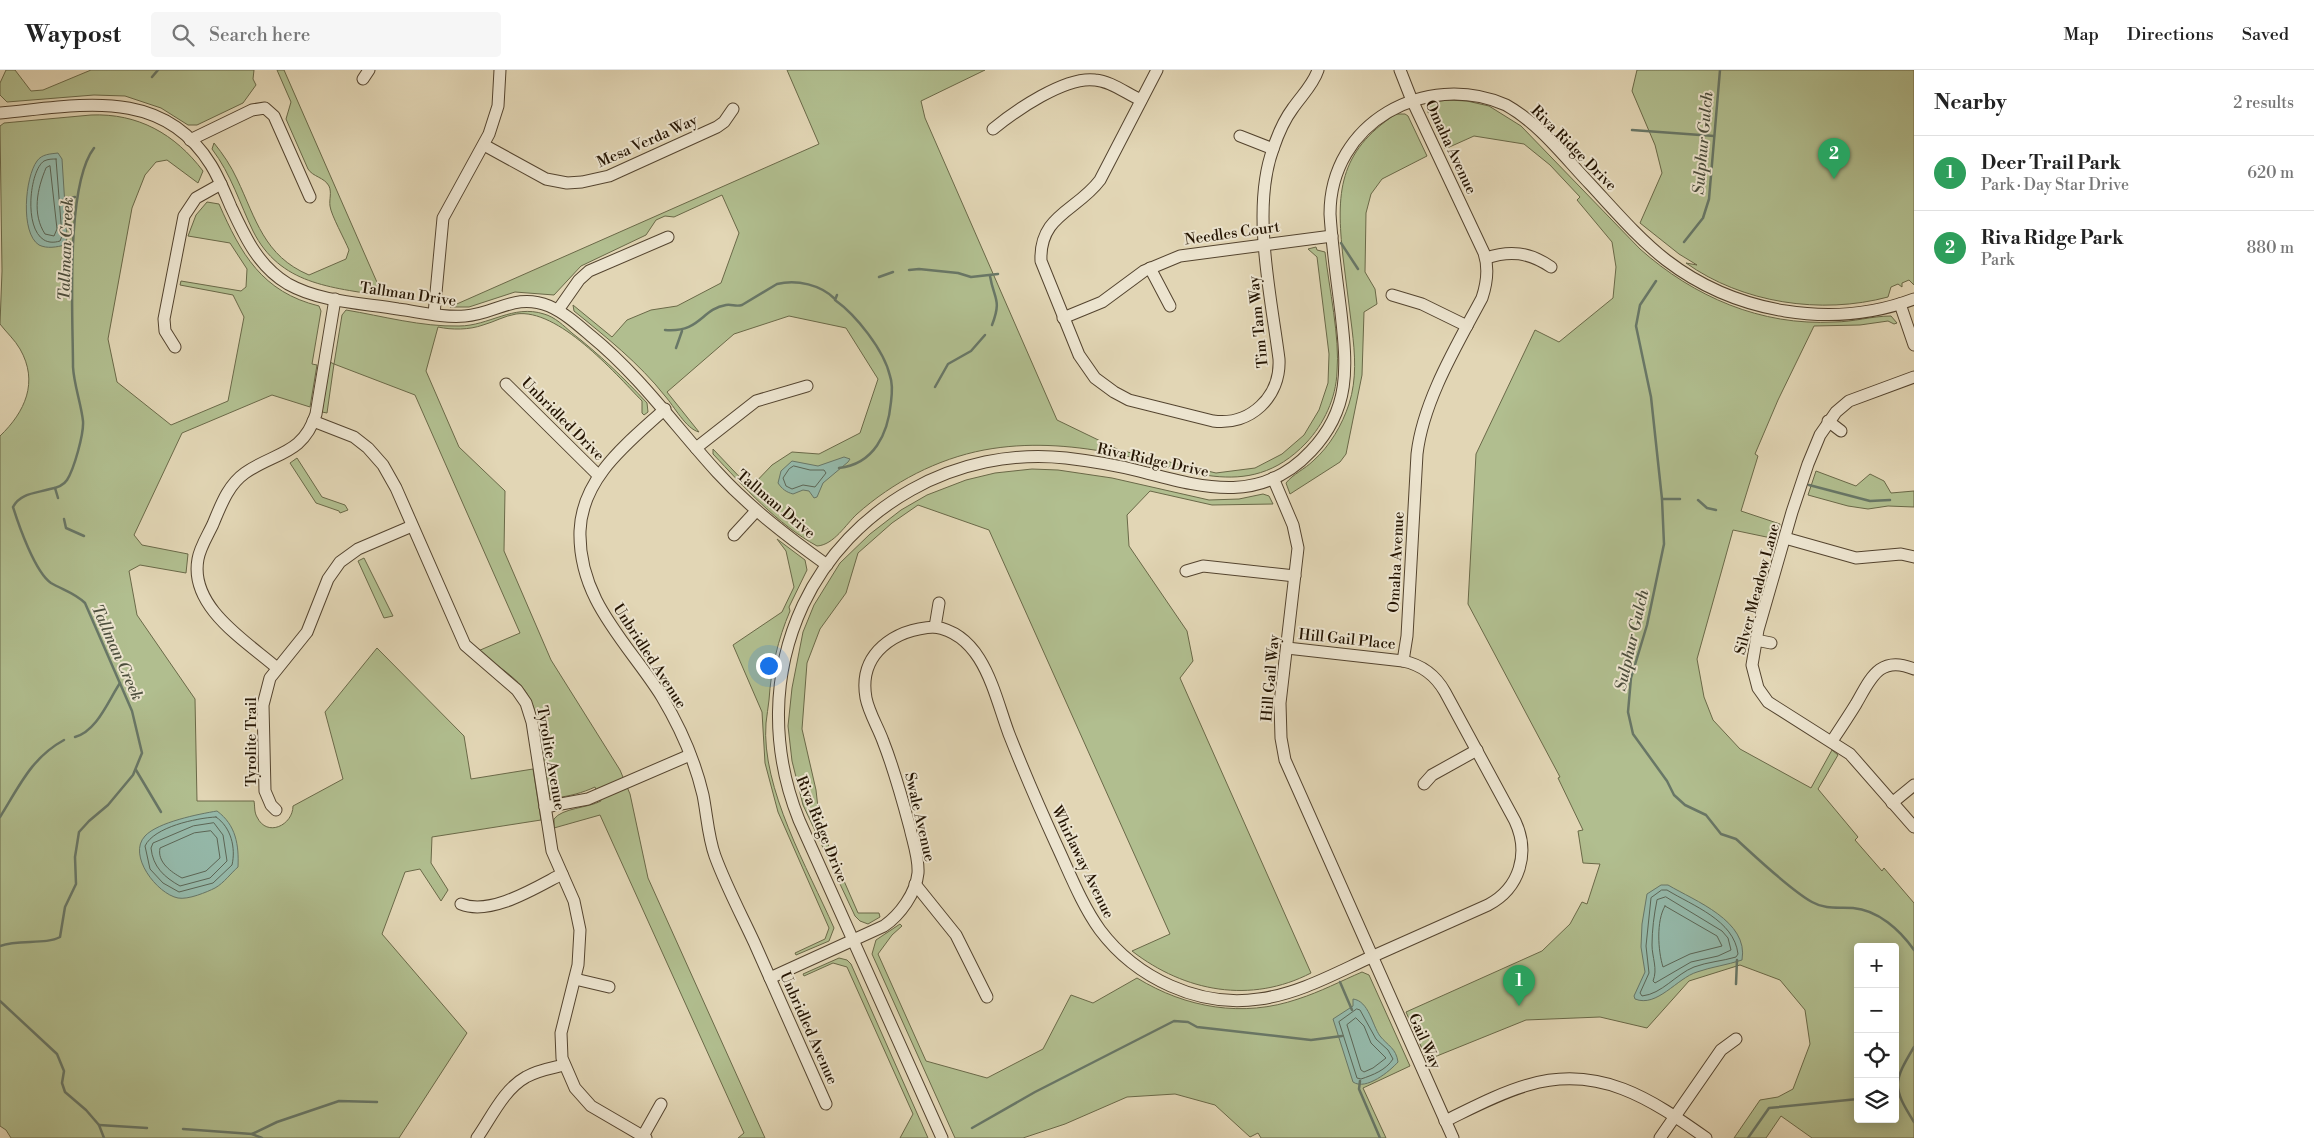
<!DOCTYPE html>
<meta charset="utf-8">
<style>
:root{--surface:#fff;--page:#f6f6f6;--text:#222;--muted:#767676;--line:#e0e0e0;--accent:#7c3aed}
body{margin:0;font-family:"Libre Bodoni",serif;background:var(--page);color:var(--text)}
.controls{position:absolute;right:15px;bottom:15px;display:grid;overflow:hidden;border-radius:5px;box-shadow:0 2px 12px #0003}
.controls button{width:45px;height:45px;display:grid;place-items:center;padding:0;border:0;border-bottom:1px solid var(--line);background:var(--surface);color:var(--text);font:25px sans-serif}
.you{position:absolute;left:768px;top:595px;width:18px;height:18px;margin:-12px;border:4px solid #fff;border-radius:50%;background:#1a73e8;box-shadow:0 0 0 8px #1a73e833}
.badge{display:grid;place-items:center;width:32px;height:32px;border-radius:50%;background:var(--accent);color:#fff;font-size:16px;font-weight:700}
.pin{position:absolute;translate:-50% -41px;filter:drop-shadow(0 1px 2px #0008)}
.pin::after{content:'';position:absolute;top:26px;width:18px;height:15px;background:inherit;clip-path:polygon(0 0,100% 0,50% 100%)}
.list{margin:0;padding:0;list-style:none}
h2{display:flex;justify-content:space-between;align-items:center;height:65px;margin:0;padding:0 20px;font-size:21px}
h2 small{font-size:16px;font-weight:400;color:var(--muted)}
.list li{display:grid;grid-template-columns:32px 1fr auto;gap:15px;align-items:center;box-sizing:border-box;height:75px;padding:0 20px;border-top:1px solid var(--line)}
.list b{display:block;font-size:19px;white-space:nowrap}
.list p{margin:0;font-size:16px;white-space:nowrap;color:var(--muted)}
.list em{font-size:16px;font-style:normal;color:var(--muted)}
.icon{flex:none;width:28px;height:28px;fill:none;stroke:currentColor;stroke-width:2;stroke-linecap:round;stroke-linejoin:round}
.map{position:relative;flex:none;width:1914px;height:1068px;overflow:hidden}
header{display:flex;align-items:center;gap:30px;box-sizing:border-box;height:70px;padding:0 25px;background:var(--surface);border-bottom:1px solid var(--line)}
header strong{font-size:24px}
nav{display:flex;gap:28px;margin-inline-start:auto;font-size:18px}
.search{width:350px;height:45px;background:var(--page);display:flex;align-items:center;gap:12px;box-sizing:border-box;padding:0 18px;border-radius:5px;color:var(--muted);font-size:19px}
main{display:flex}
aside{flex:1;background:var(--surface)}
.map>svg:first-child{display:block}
</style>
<header>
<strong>Waypost</strong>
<div class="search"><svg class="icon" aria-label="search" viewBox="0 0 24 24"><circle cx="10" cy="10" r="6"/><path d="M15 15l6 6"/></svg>Search here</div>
<nav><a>Map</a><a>Directions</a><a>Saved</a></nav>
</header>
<main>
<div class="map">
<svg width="1914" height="1068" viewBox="0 0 1914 1068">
<rect width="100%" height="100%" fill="#e2d6b5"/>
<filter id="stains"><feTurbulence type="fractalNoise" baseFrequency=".004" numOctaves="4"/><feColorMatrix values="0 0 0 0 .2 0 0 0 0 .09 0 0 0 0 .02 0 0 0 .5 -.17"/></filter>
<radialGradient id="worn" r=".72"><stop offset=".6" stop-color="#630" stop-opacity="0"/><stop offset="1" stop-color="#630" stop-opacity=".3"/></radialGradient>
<g fill="#b1be8f" stroke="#6a6948" fill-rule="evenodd">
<path d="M6,0h9l16,21 12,-1 48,-20h163l-1,9 3,6 -13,18 -46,22h-9l-27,-17 -36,-12 -31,-1 -87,7 -7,-7v-12z"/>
<path d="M277,0h7l99,226c-52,-9 -103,-11 -130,-65 -13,-27 -22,-57 -41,-82l2,-6c9,11 17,23 23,36 19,40 27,77 72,96l37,-16 3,-9c-4,-10 -18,-35 -19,-44 -1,-7 2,-13 -1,-20 -5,-9 -16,-9 -21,-17l-22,-50 5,-17z"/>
<path d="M787,0h198l-64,31 4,17 132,302 62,30 97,23 39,-5 27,-14 22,-19 15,-25 9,-27 1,-29 -12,-97 -9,-8 8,-2 1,3 8,2c4,36 15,85 12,120 -1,26 -13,52 -31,71 -59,62 -124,23 -194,10 -43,-8 -85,-11 -128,-3 -47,9 -91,32 -127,64 -11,10 -23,31 -40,32 -40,-22 -73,-59 -104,-92v-5l37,39 22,-23 20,-13 27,2 41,-21 18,-54 -32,-51 -57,-12 -55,18 -67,58 32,40c-13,-3 -25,-26 -34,-36 -26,-33 -59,-59 -91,-85l-1,-6 39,32 15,-17 24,-10 26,-4 44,-23 18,-50 -17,-38 -48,22 -9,-1 -9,4 -10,15 -65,31 -27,29 -39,-3 -46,15h-19l369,-163z"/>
<path d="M1637,0h277v215l-5,-5 -7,3v4l-4,-3 -7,3 -3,10c-67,18 -146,6 -202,-34l11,2 -18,-11 -39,-31 22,-50 -7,-28 -23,-54z"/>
<path d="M1448,30l19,1 22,5 32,20 119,123c54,48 121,77 194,73 19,0 38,-6 57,-6l6,7 -3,1 -6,-3 -28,4 -46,1 -36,74 -23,54 3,2 -17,55 39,13 -4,15 -43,-9 -36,129 7,38 9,23 27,29 71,39 21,-38 6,5 -20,34 40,48 -3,3 27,31 2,-3 30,35v235h-102l-31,-22 -15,22h-32l26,-38 18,-3 15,-8 17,-45 -5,-34 -25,-30 -40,-15 -51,16 -42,47 -47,-11 -74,3 -99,40 -21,-48 136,-61 28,-27 12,-22 5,2 13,-40 -17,-1 -5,-32 5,-1 -25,-52 2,-1 -92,-173 8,-150 59,-124 24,12 54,-44 3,-31 -4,-25 -35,-42 3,-3 -30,-32 -26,-21 -50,-8 -29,13 -18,-39 4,-8zM1858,877h37v172h-37z"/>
<path d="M1396,44h9l3,2 19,40 -45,23 -11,15 -5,19 -1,59 10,17 2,15 -13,8 -2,63 -16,79 -6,8 -50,32 -4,-11c7,-9 19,-14 27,-22 17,-15 29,-36 36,-57 8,-25 6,-50 3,-75 -3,-24 -6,-48 -9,-72 -7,-64 -5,-105 53,-143z"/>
<path d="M91,45c47,-2 84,19 112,56l-5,12 -31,-23 -11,2 -11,13 -13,33 -24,131 9,43 54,43 57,-24 16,-84 -11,-22 -53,-10 1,-4 60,10 5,-4 1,-18 -17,-26 -42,-7 8,-21 11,-13 12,2c22,50 43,88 100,102l2,5 -9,53 5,1 -7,42 -38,-12 -90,38 -48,102 8,10 46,9 -2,19 -46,-8 -11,6 8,44 58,84 2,102h57c1,5 0,11 3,16 10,21 36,8 36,-11l50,-27 -18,-67 52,-64 87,88 7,43 62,-10 8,51 -109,17 -1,26 17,27 -7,11 -21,-32 -15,3 -23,62 85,99 -68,105h-388l-5,-8 -6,-4v-690c25,-24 39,-54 20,-87 -5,-9 -14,-17 -20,-25l2,-53 -2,-145 4,-3z"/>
<path d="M346,240c36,6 76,17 113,16 30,0 54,-22 85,-12 11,3 20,12 28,19 27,21 52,45 75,70l1,9 -4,3 -2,-2v-12c-28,-29 -84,-93 -126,-87 -12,2 -22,8 -33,11 -14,5 -31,5 -45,2l-12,44 33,76 46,44 -1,60 47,109 69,110 10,24 18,84 117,260h-27l6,-5 -144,-318 -46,13v-9c8,-11 34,-11 47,-18l-6,-14c-13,6 -25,9 -40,11l-6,-5c-11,-33 -3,-76 -26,-105 -12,-15 -31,-25 -45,-37l42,-18 -105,-238 -81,-31 -7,49 -5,-1 8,-50 4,2 8,-49z"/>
<path d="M297,388l25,39 23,8 3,5 -8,3 -1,-2 -23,-8 -26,-40z"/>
<path d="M1032,399l26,1 54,8 97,22 30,-1 24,-5 6,2 4,8 -61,1 -62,-14 -23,24 2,31 58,85 6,30 -13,17 131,295c-60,31 -126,19 -179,-22l38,-17 -181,-404 -71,-25 -26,18 -34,30 -12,40 -26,36 -13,34 -5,66 14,61 4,36 38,87h21l1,4 -12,7 -8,-3 -5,-5 -52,-111 -11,-44 -4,-35 4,-38 11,-56 11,-27 26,-42 30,-29 31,-24 26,-15 39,-15 29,-7z"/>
<path d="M1816,401l40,15 14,-12 14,7 7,12 23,-2v16l-26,-1 -20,3 -20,-3 -40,-11z"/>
<path d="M777,469l28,21 2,10 -18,37 1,4c-12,28 -19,58 -21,89 -1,8 -2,15 -3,23 -5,65 42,146 68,205l-5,13 -33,14 -1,-2 30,-14 4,-11 -51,-116 -13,-49 -3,-51 -29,-67 49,-33 12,-25 -8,-36z"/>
<path d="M364,488l29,58 -9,2 -26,-57z"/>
<path d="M900,854l2,2 -10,9 -14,19 48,107 61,17 56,-29 28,-54 22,8 44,-25c49,30 106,40 161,21 22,-7 43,-18 64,-27l7,3 41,91 -47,22 23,50h-125l-3,-5 -8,4 -35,-32 -40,-11 -48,3 -62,27 -42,14h-68l-83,-184 4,-14z"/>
<path d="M839,888l8,2 4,4 77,174h-28l13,-24 -66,-147 -14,-4 -29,13 -1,-2z"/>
</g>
<g fill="#95b9aa" stroke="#687767">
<path d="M58,83l4,6 5,78 -2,8c-8,2 -18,4 -26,0 -19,-12 -14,-68 -2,-84 5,-7 13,-7 21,-8z"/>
<path d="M844,387l6,2 -2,3 -25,21 -6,14 -3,1 -5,-7 -6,-1 -10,4c-7,-2 -11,-5 -15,-11l3,-12 11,-10 26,5z"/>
<path d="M217,741c19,14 22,34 21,56 -7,6 -14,16 -23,21 -8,4 -27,12 -37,10 -21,-4 -51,-43 -33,-62 13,-14 54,-22 72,-25z"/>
<path d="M1661,815h7c27,16 81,36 74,75 -15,5 -31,7 -45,12 -20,6 -40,36 -62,27l-1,-3 11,-24 -4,-25 1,-23 5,-30z"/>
<path d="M1353,929c16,2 19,26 27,37 8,10 16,12 18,26 -8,9 -32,29 -45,20l-20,-63 20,-13z"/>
</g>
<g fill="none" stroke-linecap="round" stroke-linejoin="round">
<g stroke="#5c6656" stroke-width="1">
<path d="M56,89l6,77 -2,5c-39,12 -33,-69 -16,-80 4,-2 8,-2 12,-2z"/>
<path d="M50,96l7,63 -3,7 -9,-2c-13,-20 -8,-45 1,-66z"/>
<path d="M794,396l16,4h14l2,3 -11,14 -12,-2 -11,4 -6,-3 -3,-8 6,-9z"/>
<path d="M216,747c15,10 20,31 16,48l-19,18 -34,9 -16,-9 -13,-14 -5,-23c9,-19 51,-28 71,-29z"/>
<path d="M214,753l9,12 4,26 -17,17 -30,8c-16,-9 -27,-19 -29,-38l2,-5 40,-17z"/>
<path d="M211,761l6,7 3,20 -14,13 -24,7c-11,-6 -25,-16 -22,-30l34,-15z"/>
<path d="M1662,820h5c26,16 67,30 71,64l-2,3c-13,4 -29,5 -42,10 -18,7 -32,27 -52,29l-2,-3 9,-20 -3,-27 5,-48z"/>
<path d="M1666,827l56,34 6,7 3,12 -13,6 -27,6 -36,21 -2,-2c5,-12 -1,-24 -1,-36 0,-15 2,-30 5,-45z"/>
<path d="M1665,836l52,30 5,10 -32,8 -27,13c-5,-16 -7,-46 2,-61z"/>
<path d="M1357,939l3,1 16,29 12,11 5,9c-7,11 -20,16 -32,20l-4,-1 -18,-56z"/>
<path d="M1356,948l8,8 7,17 15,15 -13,10 -9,4 -3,-2 -14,-45z"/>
</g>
<g stroke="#687767" stroke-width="2.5">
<path d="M152,7l6,-7"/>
<path d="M1632,60l82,6"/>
<path d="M63,130l12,-3"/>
<path d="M1684,172l19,-24 6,-19 11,-129"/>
<path d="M1341,173l17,26"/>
<path d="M909,200l10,-1 39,4 13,4 27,-3"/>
<path d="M990,206c4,24 12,23 2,49"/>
<path d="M879,207l14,-5"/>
<path d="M1656,211l-16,24 -4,21 15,71 11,102 2,45 -17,81 -16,53 -3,34 5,22 34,47 7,14 11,10 21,10 15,19 15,5c20,18 53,50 76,63 14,8 26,5 41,6 25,2 47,22 61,42"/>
<path d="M837,225l-2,5c21,15 49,50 55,76 3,8 2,18 1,26 -3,32 -17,62 -52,66"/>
<path d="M665,260c36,3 36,-21 61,-25 6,-1 10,2 16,0l35,-21c20,-5 44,1 58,15"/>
<path d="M676,278l6,-17"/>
<path d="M935,317l13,-23 23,-13 14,-16"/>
<path d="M1809,415l61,16 20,-1"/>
<path d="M55,418l3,10"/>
<path d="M1662,429h18"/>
<path d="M1698,430l9,8 9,2"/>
<path d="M64,449l2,9 18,8"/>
<path d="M75,667c22,-6 33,-36 45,-54"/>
<path d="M136,700l25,42"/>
<path d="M0,747c19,-30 31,-59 64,-77"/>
<path d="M0,876c18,-7 46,-1 60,-9l5,-30 11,-23 -1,-27 4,-25 10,-11 19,-16 25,-30 9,-22 -10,-42 -47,-108c-10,-10 -22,-13 -34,-20 -16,-11 -32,-57 -38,-76 7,-14 24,-14 37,-18 6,-1 13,-3 17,-9 7,-11 17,-46 16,-59 -2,-18 -9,-36 -10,-54 0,-51 -8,-181 21,-219"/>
<path d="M1340,912l12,28"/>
<path d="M1736,914l1,-24"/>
<path d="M0,931l57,53 7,17 -2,12 3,9 21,18 13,15 5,13"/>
<path d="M1914,977c-21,35 -22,40 0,75"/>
<path d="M1360,1011l-1,8 21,49"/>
<path d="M99,1055l48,3"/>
<path d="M972,1058l63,-36 139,-71 14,1 9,5 114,13 31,-4"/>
<path d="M183,1059l69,5 10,4"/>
<path d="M252,1064l25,-12 62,-21 38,1"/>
<path d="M1748,1068l21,-30 89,-9"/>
</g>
<defs>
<g id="minor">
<path d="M1157,0l-57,110c-23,31 -61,35 -59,81l38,94 16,23 19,14 15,8 84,21c37,5 68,-24 66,-62 -8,-63 -28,-150 -6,-210 5,-15 11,-29 20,-41 9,-13 20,-23 25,-38"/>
<path d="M1400,0l11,28 73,155c5,15 3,30 -2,45 -25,47 -59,103 -65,156l-10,182 -4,25"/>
<path d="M363,9l6,-9"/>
<path d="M0,43c77,-7 162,-28 211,52 8,13 14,28 20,42 14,30 27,59 57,77 32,18 74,19 110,25 22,3 45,9 67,7 31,-2 50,-24 84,-10 16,7 29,19 42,30 49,40 84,90 126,136 33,36 71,65 110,93"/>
<path d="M993,59c22,-18 72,-53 102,-49 16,1 32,14 46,20"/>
<path d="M1240,66l33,13"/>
<path d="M190,70l62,-30 13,-2 9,8 36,81"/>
<path d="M484,75l62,34 21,4 15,-1 27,-6 108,-49 7,-5 9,-13"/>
<path d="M1486,188c24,-8 43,-6 65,9"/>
<path d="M1150,198l20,38"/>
<path d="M1392,225l30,9 45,22"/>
<path d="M1900,234l14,41"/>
<path d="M558,240l21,-30 10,-9 79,-34"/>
<path d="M434,244l9,-96 46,-84 9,-28 2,-36"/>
<path d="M1063,248l39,-16 42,-31 36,-15 152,-20"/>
<path d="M175,277l-10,-16 -1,-12 20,-103 12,-18 25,-14"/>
<path d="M1914,307l-65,24 -13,11 -16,23 -12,29 -16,48 -34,118 -6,35 6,23 10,14 82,52 64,73"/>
<path d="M506,314l92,91"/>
<path d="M665,339c-37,34 -83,68 -85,122 -2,70 49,113 82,166 18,30 33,64 41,98 4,20 5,42 12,61 11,30 26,58 39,86 24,54 48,108 72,162"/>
<path d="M313,351l41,16 14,11 15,17 13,23 69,157 52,45 9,13 6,19 20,129 22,50 6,29 -2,35 -17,68 1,25 13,30 16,18 55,32"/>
<path d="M1828,351l13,10"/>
<path d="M696,378l60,-47 51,-15"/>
<path d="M1273,408l20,47 5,23 -18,155 1,35 4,22 168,378"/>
<path d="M734,465l22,-24"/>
<path d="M1785,468l71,20 45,-4 13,3"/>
<path d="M1186,501l17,-5 92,10"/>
<path d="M939,533l-4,24c49,8 59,67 74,107 15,38 31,75 48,112 13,28 25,59 43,84 36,48 99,78 159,69 39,-5 75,-25 110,-41 40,-18 79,-35 119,-53 32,-17 42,-52 27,-84l-70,-129c-9,-16 -23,-27 -42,-31l-116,-13"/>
<path d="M1756,570l15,3"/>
<path d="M277,598c-31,-27 -88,-61 -79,-109 2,-12 10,-24 15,-35 8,-19 15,-39 32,-51 30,-21 58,-18 71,-59l19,-115"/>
<path d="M1832,671c8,-12 16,-24 24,-37 14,-24 23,-50 58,-35"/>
<path d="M1424,714l8,-9 45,-25"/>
<path d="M1892,733l22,-18"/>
<path d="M545,737l43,-8 102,-44"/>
<path d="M276,740l-5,-5 -6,-14 -2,-86 7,-27 37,-46 21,-53 12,-17 18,-13 54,-23"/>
<path d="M915,814l41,51 31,62"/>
<path d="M461,834c30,12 74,-16 101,-30"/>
<path d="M770,908l114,-52c16,-11 32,-33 34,-53 1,-15 -5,-31 -8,-45 -8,-30 -16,-59 -27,-87 -5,-14 -14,-28 -17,-43 -8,-45 29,-69 69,-71"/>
<path d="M575,909l34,8"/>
<path d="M1445,1051c27,-13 55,-28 83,-36 71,-21 123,14 178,53"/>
<path d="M643,1066l18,-32"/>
<path d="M477,1068c14,-20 27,-49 49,-61 12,-7 26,-9 38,-12"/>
<path d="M942,1068l-143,-318c-28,-70 -28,-146 4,-215 47,-99 154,-159 263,-147 25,3 50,7 73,13 62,16 121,35 172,-20 40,-42 36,-84 30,-138 -4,-33 -9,-66 -11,-99 0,-91 95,-144 176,-109 34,19 59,53 85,80 24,26 48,54 75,75 69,53 166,70 248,39"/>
<path d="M1660,1068l61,-88 15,-11"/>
</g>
</defs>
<use href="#minor" stroke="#54442f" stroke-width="13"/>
<use href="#minor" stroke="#ece4cf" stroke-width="11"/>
</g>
<g text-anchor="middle" stroke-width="4" stroke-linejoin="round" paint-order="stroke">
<g font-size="15" fill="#241402" stroke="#ece4cf">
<text transform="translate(647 71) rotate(-24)" y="5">Mesa Verda Way</text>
<text transform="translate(1451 77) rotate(65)" y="5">Omaha Avenue</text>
<text transform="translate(1574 78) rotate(45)" y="5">Riva Ridge Drive</text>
<text transform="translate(1232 163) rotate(-8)" y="5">Needles Court</text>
<text transform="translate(408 224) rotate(8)" y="5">Tallman Drive</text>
<text transform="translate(1258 252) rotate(-96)" y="5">Tim Tam Way</text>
<text transform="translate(563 349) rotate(45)" y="5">Unbridled Drive</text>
<text transform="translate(1153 390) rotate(12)" y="5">Riva Ridge Drive</text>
<text transform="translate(776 434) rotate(40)" y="5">Tallman Drive</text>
<text transform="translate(1396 492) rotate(-87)" y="5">Omaha Avenue</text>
<text transform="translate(1757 519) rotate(-75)" y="5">Silver Meadow Lane</text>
<text transform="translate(1347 569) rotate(6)" y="5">Hill Gail Place</text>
<text transform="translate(650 586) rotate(57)" y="5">Unbridled Avenue</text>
<text transform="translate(1270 608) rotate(-85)" y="5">Hill Gail Way</text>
<text transform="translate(251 672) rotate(-90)" y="5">Tyrolite Trail</text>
<text transform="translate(551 688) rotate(80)" y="5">Tyrolite Avenue</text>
<text transform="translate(920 747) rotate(77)" y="5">Swale Avenue</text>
<text transform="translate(822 759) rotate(68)" y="5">Riva Ridge Drive</text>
<text transform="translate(1083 792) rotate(64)" y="5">Whirlaway Avenue</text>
<text transform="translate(809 958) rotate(66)" y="5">Unbridled Avenue</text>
<text transform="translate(1425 971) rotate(66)" y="5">Gail Way</text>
</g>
<g font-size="16" font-style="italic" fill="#4c4e3d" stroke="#ece4cf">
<text transform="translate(1702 73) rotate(-85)" y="6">Sulphur Gulch</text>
<text transform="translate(65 179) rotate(-88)" y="6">Tallman Creek</text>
<text transform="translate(1631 570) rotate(-77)" y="6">Sulphur Gulch</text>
<text transform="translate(118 582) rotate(66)" y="6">Tallman Creek</text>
</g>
</g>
<rect width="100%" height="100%" filter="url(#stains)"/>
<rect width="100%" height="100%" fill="url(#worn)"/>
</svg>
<div class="controls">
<button>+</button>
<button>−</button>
<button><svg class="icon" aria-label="locate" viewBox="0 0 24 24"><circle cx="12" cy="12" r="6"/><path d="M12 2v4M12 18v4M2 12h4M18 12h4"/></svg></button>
<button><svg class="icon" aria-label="layers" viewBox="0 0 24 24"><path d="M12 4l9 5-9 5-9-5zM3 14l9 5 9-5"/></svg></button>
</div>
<div class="you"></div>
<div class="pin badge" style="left:1519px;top:936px;background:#2e9e5b">1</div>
<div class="pin badge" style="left:1834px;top:109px;background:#2e9e5b">2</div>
</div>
<aside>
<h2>Nearby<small>2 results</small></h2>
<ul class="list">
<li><span class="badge" style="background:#2e9e5b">1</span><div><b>Deer Trail Park</b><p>Park · Day Star Drive</p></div><em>620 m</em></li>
<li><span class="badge" style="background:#2e9e5b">2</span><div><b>Riva Ridge Park</b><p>Park</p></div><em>880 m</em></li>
</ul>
</aside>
</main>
